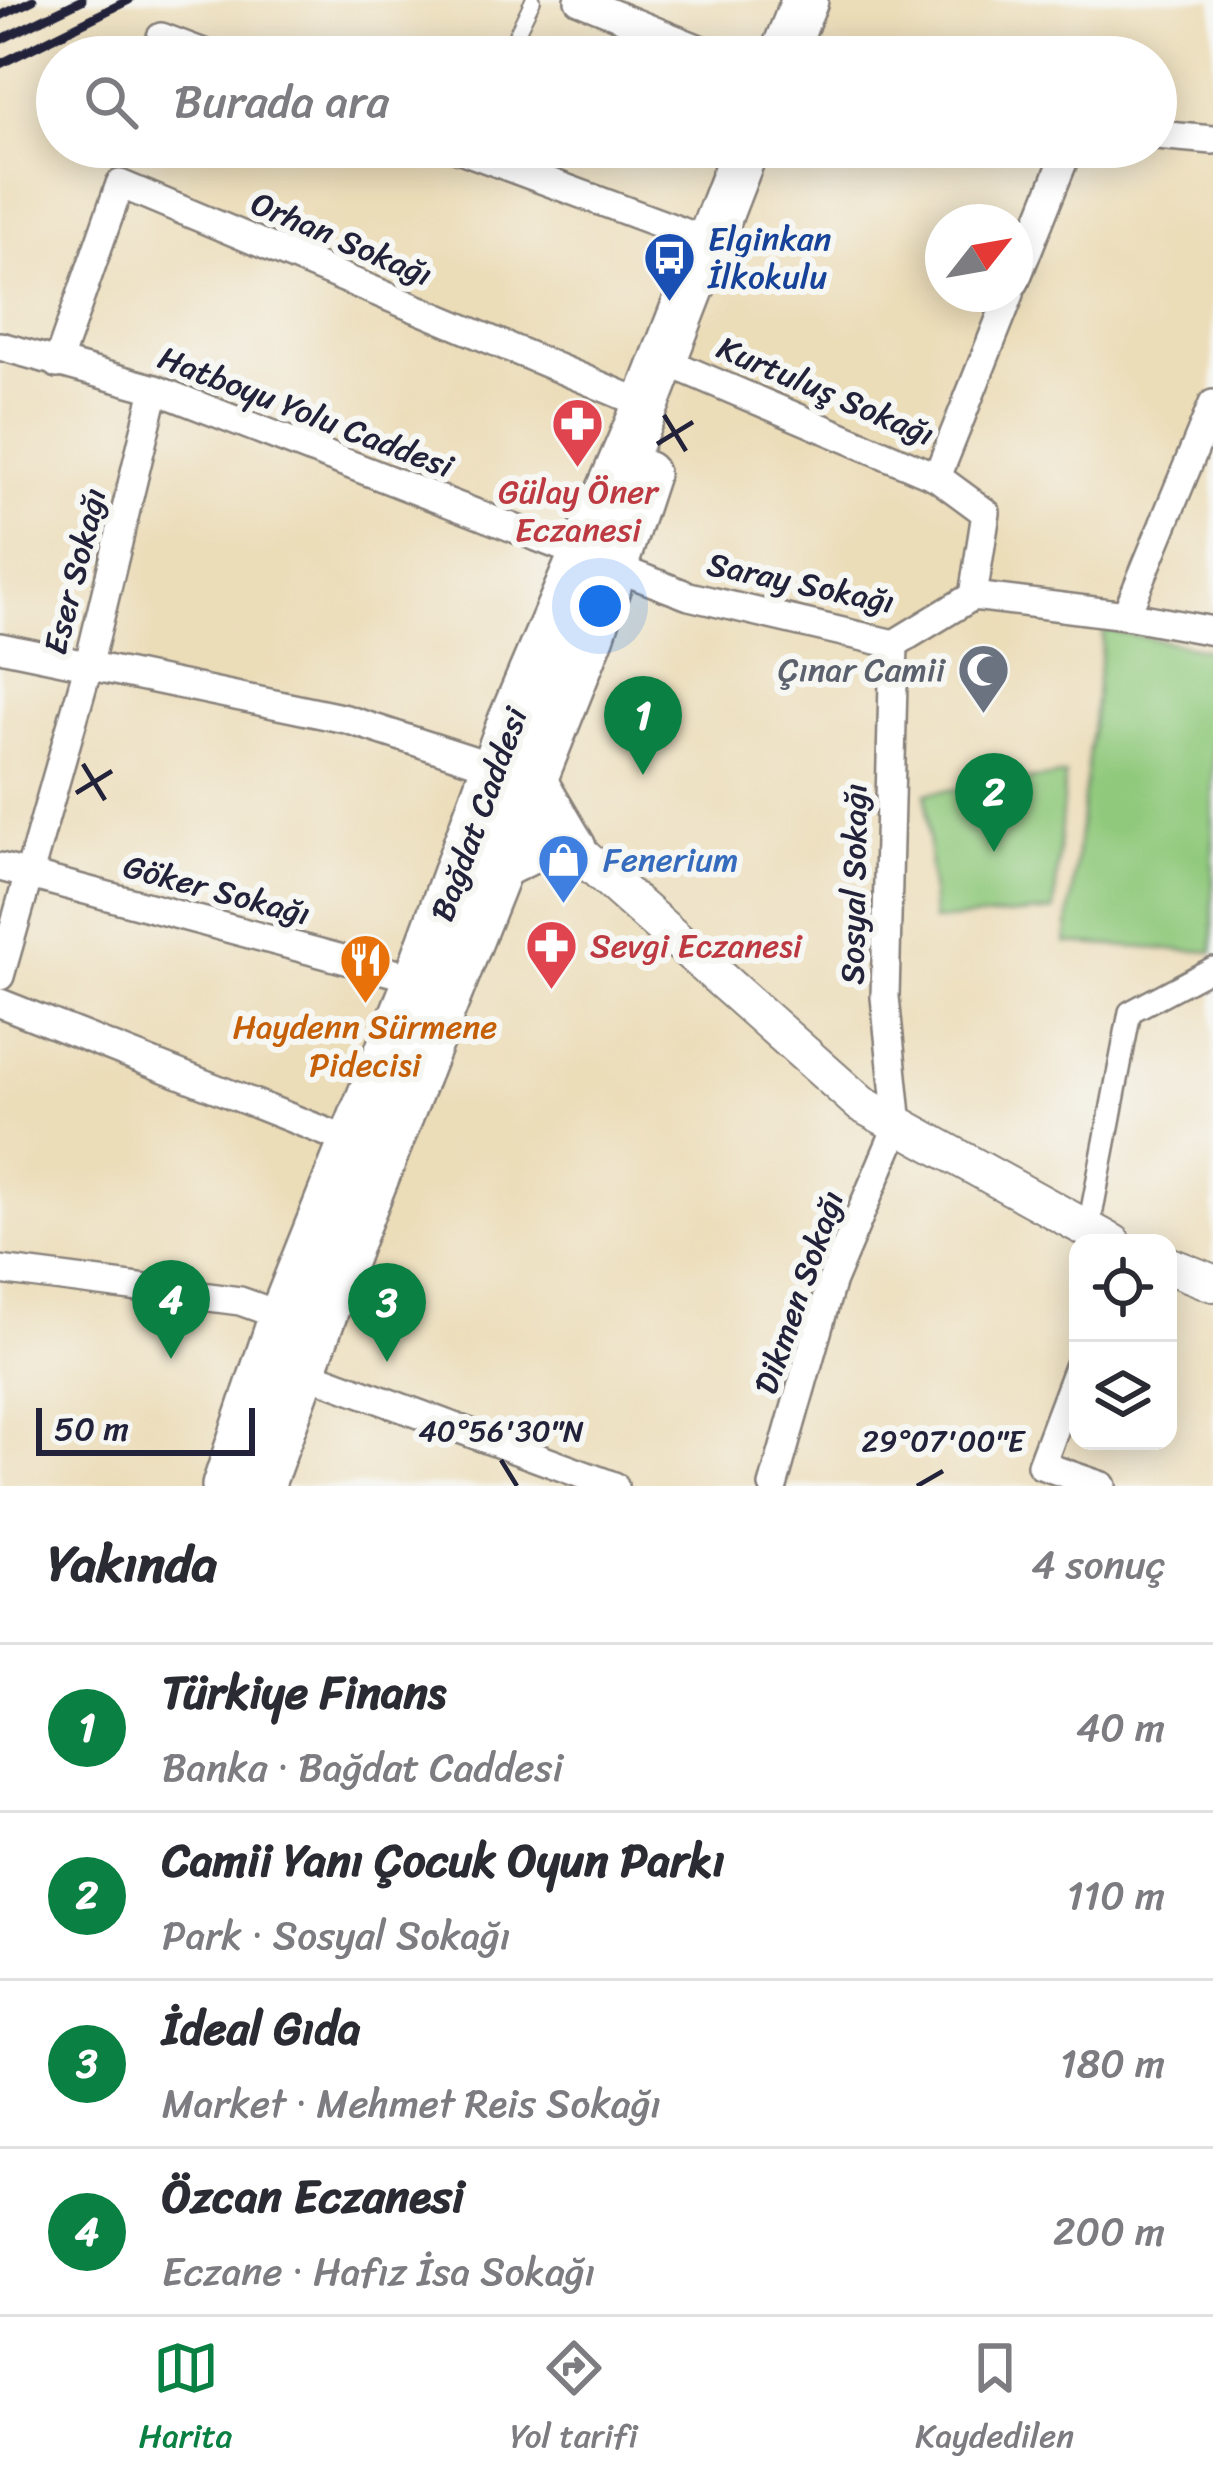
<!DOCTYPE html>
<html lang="tr">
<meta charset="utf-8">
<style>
:root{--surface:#fff;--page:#f2f2f3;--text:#2b2b33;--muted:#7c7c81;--line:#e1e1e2;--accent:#0b8043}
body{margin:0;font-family:Sriracha,sans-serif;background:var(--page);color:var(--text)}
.controls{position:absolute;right:36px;bottom:36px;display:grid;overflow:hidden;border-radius:24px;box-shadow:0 6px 30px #0003}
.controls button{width:108px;height:108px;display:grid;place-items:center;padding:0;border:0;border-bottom:3px solid var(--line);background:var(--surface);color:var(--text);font:60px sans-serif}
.compass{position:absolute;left:925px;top:204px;width:108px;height:108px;border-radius:50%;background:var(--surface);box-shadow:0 6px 30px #0003;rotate:59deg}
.scale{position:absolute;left:36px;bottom:30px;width:219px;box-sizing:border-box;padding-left:12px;border:6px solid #22223b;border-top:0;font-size:33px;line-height:42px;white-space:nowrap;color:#22223b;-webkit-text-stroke:9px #f6f6f2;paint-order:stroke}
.you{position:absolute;left:600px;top:606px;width:42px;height:42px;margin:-30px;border:9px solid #fff;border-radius:50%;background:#1a73e8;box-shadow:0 0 0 18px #1a73e833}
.badge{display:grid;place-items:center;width:78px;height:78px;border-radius:50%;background:var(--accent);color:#fff;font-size:39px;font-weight:700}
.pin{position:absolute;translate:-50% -99px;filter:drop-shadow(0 3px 6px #0008)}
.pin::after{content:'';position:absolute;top:63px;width:42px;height:36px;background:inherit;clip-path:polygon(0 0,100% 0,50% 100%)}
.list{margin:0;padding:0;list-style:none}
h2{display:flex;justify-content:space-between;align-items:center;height:156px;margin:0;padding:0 48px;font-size:51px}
h2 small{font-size:39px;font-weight:400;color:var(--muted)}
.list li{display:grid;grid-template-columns:78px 1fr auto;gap:36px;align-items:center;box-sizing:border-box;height:168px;padding:0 48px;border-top:3px solid var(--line)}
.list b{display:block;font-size:45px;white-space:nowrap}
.list p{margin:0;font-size:39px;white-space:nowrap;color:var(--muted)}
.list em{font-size:39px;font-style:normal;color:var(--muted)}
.icon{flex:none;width:66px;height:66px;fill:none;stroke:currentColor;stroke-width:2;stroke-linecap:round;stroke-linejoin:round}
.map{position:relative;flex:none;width:1213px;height:1486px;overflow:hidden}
.search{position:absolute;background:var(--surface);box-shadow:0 6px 30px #0003;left:36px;right:36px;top:36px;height:132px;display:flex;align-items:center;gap:30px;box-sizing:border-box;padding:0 42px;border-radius:66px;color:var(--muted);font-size:45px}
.sheet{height:828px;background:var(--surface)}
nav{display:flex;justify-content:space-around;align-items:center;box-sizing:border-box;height:168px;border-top:3px solid var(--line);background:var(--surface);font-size:33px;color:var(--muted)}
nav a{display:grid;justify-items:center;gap:6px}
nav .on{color:var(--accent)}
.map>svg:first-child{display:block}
</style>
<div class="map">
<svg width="1213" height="1486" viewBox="0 0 1213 1486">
<rect width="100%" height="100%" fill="#f6f6f2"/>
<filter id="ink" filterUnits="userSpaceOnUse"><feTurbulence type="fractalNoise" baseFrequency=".00833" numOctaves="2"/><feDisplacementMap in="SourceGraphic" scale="24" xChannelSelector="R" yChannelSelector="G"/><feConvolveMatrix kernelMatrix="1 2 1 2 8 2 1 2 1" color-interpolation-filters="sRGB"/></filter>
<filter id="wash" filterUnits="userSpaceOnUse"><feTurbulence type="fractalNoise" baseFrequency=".004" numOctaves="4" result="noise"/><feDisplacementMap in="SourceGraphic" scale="48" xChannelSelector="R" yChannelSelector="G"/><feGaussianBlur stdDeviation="2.7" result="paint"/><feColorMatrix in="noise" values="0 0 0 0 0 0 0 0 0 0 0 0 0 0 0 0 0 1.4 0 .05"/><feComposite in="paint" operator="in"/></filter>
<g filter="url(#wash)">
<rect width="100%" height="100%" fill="#ecddb9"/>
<g fill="#90c97c" stroke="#59765c" stroke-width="3">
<path d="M1104,629l109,22v301l-147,-9z"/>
<path d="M1065,775l-11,136 -121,10 -7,-128z"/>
</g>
</g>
<g filter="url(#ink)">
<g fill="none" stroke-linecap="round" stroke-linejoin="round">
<defs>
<path id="service" d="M505,57l28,-57"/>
<path id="pedestrian" d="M1088,1231l42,-219 83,-44"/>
<g id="minor">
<path d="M579,0l140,57"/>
<path d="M161,37l53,20"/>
<path d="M1156,135l57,5"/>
<path d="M455,147l252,94"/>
<path d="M1015,282l54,-135"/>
<path d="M0,346l155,43 534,207 205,48 79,-48 153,19 87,16"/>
<path d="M57,364l63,-180 526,221"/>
<path d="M686,370l251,107"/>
<path d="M973,596l13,-83 -49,-36 73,-183"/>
<path d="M1126,615l87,-211"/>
<path d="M0,647l346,72 148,48"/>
<path d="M0,867l417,112"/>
<path d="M0,976l88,-309 67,-278"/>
<path d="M0,1003l349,138"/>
<path d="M0,1270l240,31 42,15"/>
<path d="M1078,1367l-37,98 61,21"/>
<path d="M305,1372l309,114"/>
<path d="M773,1486l58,-203 67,-158 -13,-128 9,-353"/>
</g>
<g id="tertiary">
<path d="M573,848l288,256 252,139"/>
<path d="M1168,1265l45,18"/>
</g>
<g id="primary">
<path d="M782,57l23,-57"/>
<path d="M499,866l37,-18h37l-39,-66 -21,-8"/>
<path d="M225,1486l57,-170 135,-337 94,-258 135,-316 100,-258"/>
<path d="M261,1486l91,-249 240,-603 53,-160"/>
</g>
</defs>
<use href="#service" stroke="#87807a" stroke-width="18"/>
<use href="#pedestrian" stroke="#87807a" stroke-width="26"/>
<use href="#minor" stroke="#87807a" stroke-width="32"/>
<use href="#tertiary" stroke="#87807a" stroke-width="40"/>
<use href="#primary" stroke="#87807a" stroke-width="50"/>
<use href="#service" stroke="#fff" stroke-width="14"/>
<use href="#pedestrian" stroke="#fff" stroke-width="21"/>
<use href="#minor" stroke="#fff" stroke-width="27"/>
<use href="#tertiary" stroke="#fff" stroke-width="36"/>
<use href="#primary" stroke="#fff" stroke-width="45"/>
<g stroke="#22223b" stroke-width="9">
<path d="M0,16l33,-16"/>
<path d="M0,40l82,-40"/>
<path d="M0,64l129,-64"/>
</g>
</g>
</g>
<path fill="none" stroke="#22223b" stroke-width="4.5" d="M664,415l22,36M657,444l36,-22M83,764l22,36M76,793l36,-22M501,1460l16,26M917,1486l26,-15"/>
<defs>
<symbol id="bus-pin" viewBox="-11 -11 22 30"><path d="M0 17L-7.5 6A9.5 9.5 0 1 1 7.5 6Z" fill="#1a4fb4" stroke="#f6f6f2"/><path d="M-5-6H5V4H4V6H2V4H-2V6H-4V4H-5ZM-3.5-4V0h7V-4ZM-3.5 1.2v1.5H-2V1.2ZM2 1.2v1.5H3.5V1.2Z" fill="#fff"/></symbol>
<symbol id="pharmacy-pin" viewBox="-11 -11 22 30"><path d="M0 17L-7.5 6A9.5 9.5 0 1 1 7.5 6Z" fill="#e0444e" stroke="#f6f6f2"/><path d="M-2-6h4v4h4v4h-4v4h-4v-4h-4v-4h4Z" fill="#fff"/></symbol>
<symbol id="mosque-pin" viewBox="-11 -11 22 30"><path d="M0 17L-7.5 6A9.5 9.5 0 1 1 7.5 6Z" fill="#6b7280" stroke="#f6f6f2"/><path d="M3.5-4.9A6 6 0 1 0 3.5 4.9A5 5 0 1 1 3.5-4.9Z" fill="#fff"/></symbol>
<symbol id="shop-pin" viewBox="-11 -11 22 30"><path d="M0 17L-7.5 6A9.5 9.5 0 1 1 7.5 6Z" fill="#3f7fe0" stroke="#f6f6f2"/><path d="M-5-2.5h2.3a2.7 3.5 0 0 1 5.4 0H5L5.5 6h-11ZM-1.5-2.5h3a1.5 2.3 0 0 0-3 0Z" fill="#fff"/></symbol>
<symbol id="restaurant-pin" viewBox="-11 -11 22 30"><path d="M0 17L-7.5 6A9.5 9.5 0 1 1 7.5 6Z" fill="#e8710a" stroke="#f6f6f2"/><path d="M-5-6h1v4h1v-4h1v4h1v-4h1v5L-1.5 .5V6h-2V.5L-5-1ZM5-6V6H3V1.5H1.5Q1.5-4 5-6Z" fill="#fff"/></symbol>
</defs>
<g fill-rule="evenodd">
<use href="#bus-pin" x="640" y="228" width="59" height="81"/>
<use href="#pharmacy-pin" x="548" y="394" width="59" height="81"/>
<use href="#mosque-pin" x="954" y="640" width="59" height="81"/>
<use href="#shop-pin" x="534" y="830" width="59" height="81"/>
<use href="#pharmacy-pin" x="522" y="916" width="59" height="81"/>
<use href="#restaurant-pin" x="336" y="930" width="59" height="81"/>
</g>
<g text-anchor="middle" stroke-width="12" stroke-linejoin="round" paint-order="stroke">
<g font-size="33" fill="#22223b" stroke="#f6f6f2">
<text transform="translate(342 238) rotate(23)" y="12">Orhan Sokağı</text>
<text transform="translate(826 390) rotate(23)" y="12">Kurtuluş Sokağı</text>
<text transform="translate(306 411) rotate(21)" y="12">Hatboyu Yolu Caddesi</text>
<text transform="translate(74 571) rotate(-76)" y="12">Eser Sokağı</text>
<text transform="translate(801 582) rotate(12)" y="12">Saray Sokağı</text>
<text transform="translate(478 814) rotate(-70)" y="12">Bağdat Caddesi</text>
<text transform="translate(853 884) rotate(-89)" y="12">Sosyal Sokağı</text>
<text transform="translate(217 889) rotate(15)" y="12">Göker Sokağı</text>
<text transform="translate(798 1292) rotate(-71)" y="12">Dikmen Sokağı</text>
</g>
<g font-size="33" fill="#164399" stroke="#f6f6f2" text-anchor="start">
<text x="708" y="250">Elginkan<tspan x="708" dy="38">İlkokulu</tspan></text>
</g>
<g font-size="33" fill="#be3a42" stroke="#f6f6f2">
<text x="578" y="503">Gülay Öner<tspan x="578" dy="38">Eczanesi</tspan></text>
<text x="590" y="957" text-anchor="start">Sevgi Eczanesi</text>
</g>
<g font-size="33" fill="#5b616d" stroke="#f6f6f2" text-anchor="end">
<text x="945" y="681">Çınar Camii</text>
</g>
<g font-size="33" fill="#366cbe" stroke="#f6f6f2" text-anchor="start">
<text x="603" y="871">Fenerium</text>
</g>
<g font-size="33" fill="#c56008" stroke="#f6f6f2">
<text x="365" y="1038">Haydenn Sürmene<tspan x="365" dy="38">Pidecisi</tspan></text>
</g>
</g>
<g font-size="30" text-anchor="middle" fill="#22223b" stroke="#f6f6f2" stroke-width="12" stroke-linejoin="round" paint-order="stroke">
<text x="501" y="1441">40°56'30"N</text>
<text x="943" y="1451">29°07'00"E</text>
</g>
</svg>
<div class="controls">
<button><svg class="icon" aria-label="locate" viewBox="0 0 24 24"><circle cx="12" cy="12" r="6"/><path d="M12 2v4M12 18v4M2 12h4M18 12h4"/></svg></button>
<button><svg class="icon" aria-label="layers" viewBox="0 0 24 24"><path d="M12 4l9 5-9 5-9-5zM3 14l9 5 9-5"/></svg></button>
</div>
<svg class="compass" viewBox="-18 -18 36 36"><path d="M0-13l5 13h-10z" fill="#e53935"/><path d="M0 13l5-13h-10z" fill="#7c7c81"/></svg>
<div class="scale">50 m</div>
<div class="you"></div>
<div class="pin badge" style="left:643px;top:775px">1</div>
<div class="pin badge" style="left:994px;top:852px">2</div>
<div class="pin badge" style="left:387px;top:1362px">3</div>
<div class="pin badge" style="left:171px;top:1359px">4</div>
<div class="search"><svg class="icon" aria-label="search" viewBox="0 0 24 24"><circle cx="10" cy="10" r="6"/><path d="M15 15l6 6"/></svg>Burada ara</div>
</div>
<section class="sheet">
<h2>Yakında<small>4 sonuç</small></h2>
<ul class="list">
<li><span class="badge">1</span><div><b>Türkiye Finans</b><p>Banka · Bağdat Caddesi</p></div><em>40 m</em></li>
<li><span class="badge">2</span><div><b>Camii Yanı Çocuk Oyun Parkı</b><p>Park · Sosyal Sokağı</p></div><em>110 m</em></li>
<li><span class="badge">3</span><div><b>İdeal Gıda</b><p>Market · Mehmet Reis Sokağı</p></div><em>180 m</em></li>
<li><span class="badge">4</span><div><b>Özcan Eczanesi</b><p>Eczane · Hafız İsa Sokağı</p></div><em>200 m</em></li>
</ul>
</section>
<nav>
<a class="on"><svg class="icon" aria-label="map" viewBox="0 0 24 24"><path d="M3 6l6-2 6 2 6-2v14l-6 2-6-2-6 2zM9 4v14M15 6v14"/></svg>Harita</a>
<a><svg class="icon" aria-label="directions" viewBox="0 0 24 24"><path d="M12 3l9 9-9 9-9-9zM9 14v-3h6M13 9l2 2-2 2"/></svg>Yol tarifi</a>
<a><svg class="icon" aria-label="saved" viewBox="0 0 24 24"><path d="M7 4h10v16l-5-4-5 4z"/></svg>Kaydedilen</a>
</nav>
